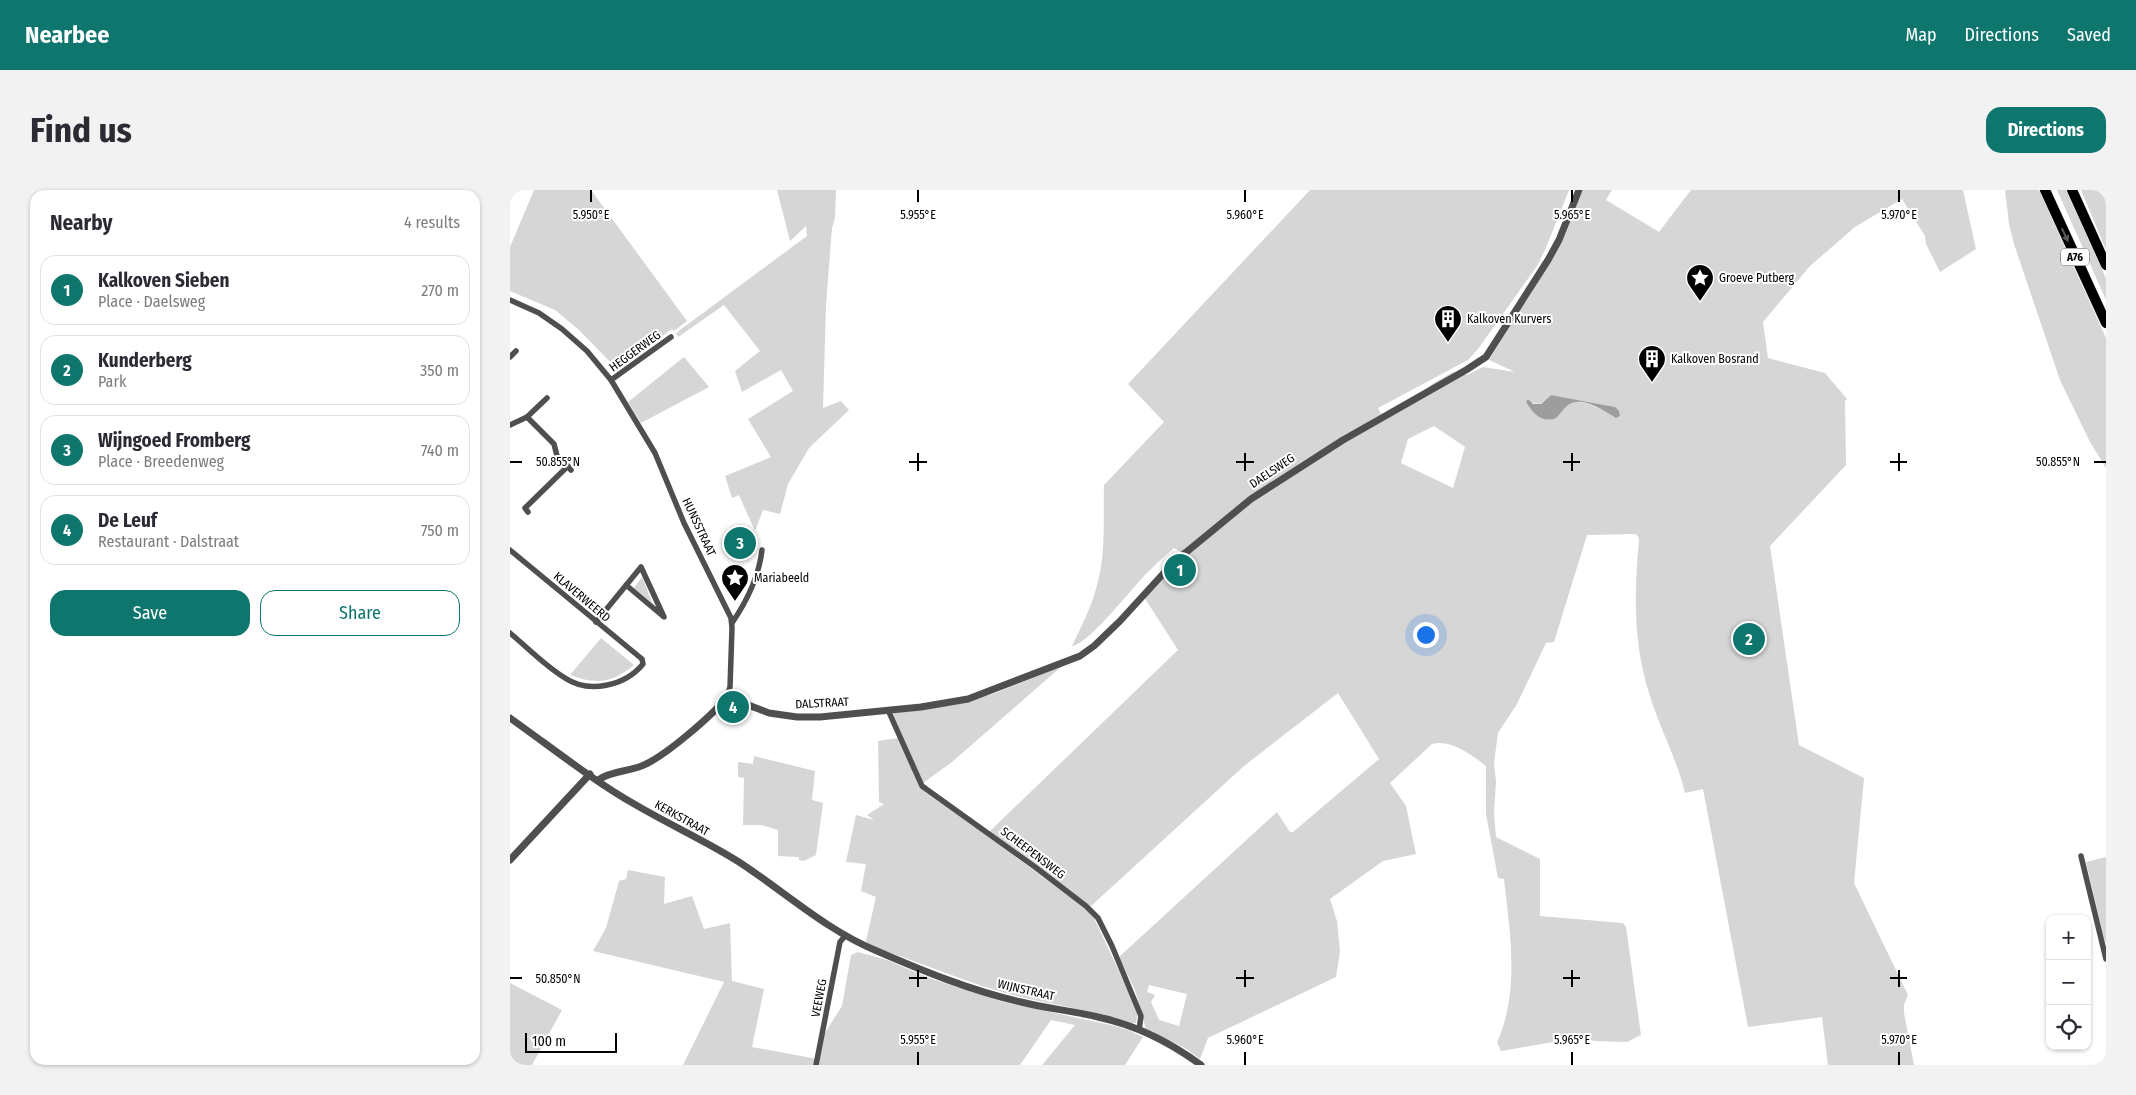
<!DOCTYPE html>
<meta charset="utf-8">
<style>
:root{--surface:#fff;--page:#f2f2f3;--text:#2b2b33;--muted:#7c7c81;--line:#e1e1e2;--accent:#0f766e}
body{margin:0;font-family:"Fira Sans Condensed",sans-serif;background:var(--page);color:var(--text)}
.controls{position:absolute;right:15px;bottom:15px;display:grid;overflow:hidden;border-radius:10px;box-shadow:0 1px 4px #0004}
.controls button{width:45px;height:45px;display:grid;place-items:center;padding:0;border:0;border-bottom:1px solid var(--line);background:var(--surface);color:var(--text);font:25px sans-serif}
.scale{position:absolute;left:15px;bottom:12px;width:92px;box-sizing:border-box;padding-left:5px;border:2px solid #000;border-top:0;font-size:14px;line-height:18px;white-space:nowrap;color:#000;-webkit-text-stroke:4px #fff;paint-order:stroke}
.you{position:absolute;left:915px;top:444px;width:18px;height:18px;margin:-12px;border:4px solid #fff;border-radius:50%;background:#1a73e8;box-shadow:0 0 0 8px #1a73e833}
.badge{display:grid;place-items:center;width:32px;height:32px;border-radius:50%;background:var(--accent);color:#fff;font-size:16px;font-weight:700}
.pin{position:absolute;translate:-50% -50%;border:2px solid #fff;box-shadow:0 1px 5px #0006}
.list{margin:0;padding:0;list-style:none}
h2{display:flex;justify-content:space-between;align-items:center;height:65px;margin:0;padding:0 20px;font-size:21px}
h2 small{font-size:16px;font-weight:400;color:var(--muted)}
.list li{display:grid;grid-template-columns:32px 1fr auto;gap:15px;align-items:center;box-sizing:border-box;height:70px;margin:0 10px 10px;padding:0 10px;border:1px solid var(--line);border-radius:15px}
.list b{display:block;font-size:19px;white-space:nowrap}
.list p{margin:0;font-size:16px;white-space:nowrap;color:var(--muted)}
.list em{font-size:16px;font-style:normal;color:var(--muted)}
.actions{display:flex;gap:10px;padding:15px 20px}
.actions a{flex:1;padding:11px 0;border:1px solid var(--accent);border-radius:15px;text-align:center;font-size:18px;color:var(--accent)}
.actions .main{background:var(--accent);color:#fff}
.icon{flex:none;width:28px;height:28px;fill:none;stroke:currentColor;stroke-width:2;stroke-linecap:round;stroke-linejoin:round}
.map{position:relative;flex:none;width:1596px;height:875px;overflow:hidden;border-radius:15px}
header{display:flex;align-items:center;gap:30px;box-sizing:border-box;height:70px;padding:0 25px;background:var(--accent);color:#fff}
header strong{font-size:24px}
nav{display:flex;gap:28px;margin-inline-start:auto;font-size:18px}
.intro{display:flex;align-items:center;justify-content:space-between;box-sizing:border-box;height:120px;padding:0 30px}
h1{margin:0;font-size:35px}
.button{padding:12px 22px;border-radius:15px;background:var(--accent);color:#fff;font-size:18px;font-weight:700}
main{display:flex;gap:30px;padding:0 30px}
aside{flex:1;background:var(--surface);border-radius:15px;box-shadow:0 1px 4px #0004}
.map>svg:first-child{display:block}
</style>
<header>
<strong>Nearbee</strong>
<nav><a>Map</a><a>Directions</a><a>Saved</a></nav>
</header>
<div class="intro"><h1>Find us</h1><a class="button">Directions</a></div>
<main>
<aside>
<h2>Nearby<small>4 results</small></h2>
<ul class="list">
<li><span class="badge">1</span><div><b>Kalkoven Sieben</b><p>Place · Daelsweg</p></div><em>270 m</em></li>
<li><span class="badge">2</span><div><b>Kunderberg</b><p>Park</p></div><em>350 m</em></li>
<li><span class="badge">3</span><div><b>Wijngoed Fromberg</b><p>Place · Breedenweg</p></div><em>740 m</em></li>
<li><span class="badge">4</span><div><b>De Leuf</b><p>Restaurant · Dalstraat</p></div><em>750 m</em></li>
</ul>
<div class="actions"><a class="main">Save</a><a>Share</a></div>
</aside>
<div class="map">
<svg width="1596" height="875" viewBox="0 0 1596 875">
<rect width="100%" height="100%" fill="#fff"/>
<g fill="#d6d6d6" fill-rule="evenodd">
<path d="M24,0h57l96,131 -13,10 -2,-2 -51,38h-6l-36,-37 -24,-20 -45,-19v-44z"/>
<path d="M267,0h59l-1,28 -3,10 -6,77 -3,103 18,-7 8,9 -40,38 -21,36 -8,30 -17,-4 -8,21 -16,-36 -7,3 -7,-22 46,-19 -23,-38 45,-28 -12,-21 -39,22 -7,-21 25,-20 -36,-46 -46,32 -2,-4 131,-97 -1,-10 -16,15z"/>
<path d="M800,0h259l-24,60 -8,16 -59,83 -10,11 -90,48 3,6 -84,51 54,-28 63,-36 18,-17 21,-12 14,3 16,-8 32,5 -26,-12 71,-115 23,-55h29l-6,10 53,32 32,-42h272l13,59 -36,23 -14,-28 -1,-8 -23,-37 -47,28 -45,39 -47,56 5,36 57,15 22,26 -2,2 1,64 -76,81 29,199 65,33 -10,105 54,112 -4,10v8l10,52h-86l-6,-48 -74,10 -45,-238 -18,4c-8,-34 -25,-64 -35,-97 -17,-52 -16,-102 -11,-156l-1,-4 -3,-2 -48,1 -33,107 -8,1 -29,61 -19,29 -4,30 2,18 -2,32 2,24 44,22v57l83,7 3,4 15,108 -14,7 -33,-1 -25,-8 -15,9 -53,9 -4,-9c23,-50 13,-110 7,-163l-6,-1 -12,-64v-48c-15,-11 -34,-27 -54,-22l-42,39 16,23 10,48 -33,7 -53,38 7,22 3,31 -4,25 -128,61 -8,21 -15,-11 -39,-19 -11,-39 -16,-33 158,-145 13,20h3l86,-73 -41,-66 -94,73 -153,140 -102,-74 189,-182 -34,-53 43,-42 -13,-7c-10,8 -19,17 -28,26 -13,13 -58,71 -74,72 10,-21 21,-42 26,-65 8,-30 5,-65 6,-96l60,-63 -36,-38zM1041,205l64,12 4,10h-5c-11,-7 -32,-20 -46,-13 -6,4 -8,11 -14,15 -14,2 -19,-5 -27,-16l1,-4 3,4 9,1zM924,236l31,21 -12,41 -52,-25 7,-24zM639,795l38,9 -8,32 -20,-6 -8,-18 4,-7 -8,-3z"/>
<path d="M1495,0h34l67,148v130l-16,-26 -30,-62 -46,-136 -5,-20z"/>
<path d="M1547,0h9l40,88v22z"/>
<path d="M1571,0h25v60l-2,-5z"/>
<path d="M174,167l25,30 -68,36 -13,-21z"/>
<path d="M132,387l10,25h-1l-17,-14z"/>
<path d="M91,448l33,27c-21,18 -38,20 -64,10z"/>
<path d="M552,476l-110,96 -29,21 -30,-68 1,-2 68,-10 31,-9z"/>
<path d="M388,548l23,49 165,122 8,9 44,94 -2,11h-4c-42,-14 -87,-19 -130,-31 -46,-13 -90,-34 -137,-47l11,-48 -15,-6 5,-27 -20,-2 10,-47 18,5 -7,-5 17,-11 -5,-2 -1,-61z"/>
<path d="M244,566l61,15 -3,29 11,3 -7,52 -12,6 -5,-1v-3l-21,-1v-26l-17,-5h-18l1,-47 -6,-1v-15l15,2z"/>
<path d="M1596,667v84l-1,1 -19,-80z"/>
<path d="M118,680l37,7 -1,27 28,-8 12,33 26,-6 2,58 32,8 -12,58 65,12 -3,6h-131l41,-83 -131,-31 13,-23 13,-47 7,-2z"/>
<path d="M348,762l29,8 42,18 74,24 108,23 17,5 15,7 -18,28h-83l33,-40 -24,-5 -31,45h-202l5,-29 19,-30 9,-51z"/>
<path d="M0,793l52,27 -30,55h-22z"/>
</g>
<path fill="#9d9d9d" d="M1041,205l64,12 4,4 1,5 -4,2c-12,-7 -34,-23 -48,-13 -6,4 -8,11 -14,14 -14,3 -21,-6 -28,-17l2,-3 5,5h8z"/>
<g fill="none" stroke-linecap="round" stroke-linejoin="round">
<defs>
<g id="motorway">
<path d="M1535,0l61,133"/>
<path d="M1562,0l34,75"/>
</g>
</defs>
<use href="#motorway" stroke="#dbdbdb" stroke-width="11"/>
<g stroke="#4f4f4f" stroke-width="5.5">
<path d="M0,110l29,13 23,16 25,22 24,29 44,73 29,70 47,95 1,10 -2,59 -3,10"/>
<path d="M0,167l6,-6"/>
<path d="M101,190l60,-43"/>
<path d="M17,227l27,27 3,12 14,14"/>
<path d="M0,235l17,-8 20,-19"/>
<path d="M18,322l-3,-4 43,-42"/>
<path d="M0,360l132,109 1,5c-18,22 -54,30 -78,14 -20,-12 -37,-30 -55,-45"/>
<path d="M86,432l45,-55 23,50 -38,-32"/>
<path d="M222,433c15,-22 27,-47 30,-73"/>
<path d="M378,520l34,76 113,81 51,39 12,12 14,28 29,70 -2,14"/>
<path d="M1571,666l25,103"/>
<path d="M306,875l24,-123 5,-6"/>
</g>
<g stroke="#4f4f4f" stroke-width="7">
<path d="M0,528c41,29 82,62 126,87 34,20 70,36 103,57 46,30 87,68 138,89 46,20 95,40 144,51 27,7 55,9 81,16 36,8 69,25 99,47"/>
<path d="M88,590c14,-10 33,-8 48,-16 21,-10 66,-48 81,-67l42,16 28,4h23l101,-10 47,-8 112,-43 14,-10 26,-25 53,-58 78,-64 92,-59 123,-70 20,-13 62,-97 11,-20 20,-50"/>
<path d="M0,670l80,-86"/>
</g>
<use href="#motorway" stroke="#000" stroke-width="10"/>
</g>
<defs><path id="oneway-solid" d="M-6-.8H1V-3.2L6.5 0L1 3.2V.8H-6Z" transform="scale(1.25)"/></defs>
<use fill="#595959" href="#oneway-solid" transform="translate(1555 45) rotate(65)"/>
<path fill="none" stroke="#000" stroke-width="2" d="M81,0v12M408,0v12M735,0v12M1062,0v12M1389,0v12M408,263v18M735,263v18M1062,263v18M1389,263v18M0,272h12M399,272h18M726,272h18M1053,272h17M1380,272h17M1584,272h12M408,780v17M735,780v17M1062,780v17M1389,780v17M0,788h12M399,788h18M726,788h18M1053,788h17M1380,788h17M408,862v13M735,862v13M1062,862v13M1389,862v13"/>
<defs>
<symbol id="sight-pin" viewBox="-11 -11 22 30"><path d="M0 17L-7.5 6A9.5 9.5 0 1 1 7.5 6Z" fill="#000" stroke="#fff"/><path d="M0-6L1.8-2.2L6-1.7L2.9 1.2L3.7 5.4L0 3.3L-3.7 5.4L-2.9 1.2L-6-1.7L-1.8-2.2Z" fill="#fff"/></symbol>
<symbol id="building-pin" viewBox="-11 -11 22 30"><path d="M0 17L-7.5 6A9.5 9.5 0 1 1 7.5 6Z" fill="#000" stroke="#fff"/><path d="M-4-6H4V6H1V3H-1V6H-4ZM-2.5-4.3h1.7v1.8h-1.7ZM.8-4.3h1.7v1.8H.8ZM-2.5-1h1.7V.8h-1.7ZM.8-1h1.7V.8H.8Z" fill="#fff"/></symbol>
</defs>
<g fill-rule="evenodd">
<use href="#sight-pin" x="1174" y="72" width="32" height="43"/>
<use href="#building-pin" x="922" y="113" width="32" height="43"/>
<use href="#building-pin" x="1126" y="153" width="32" height="43"/>
<use href="#sight-pin" x="209" y="372" width="32" height="43"/>
</g>
<g text-anchor="middle" stroke-width="4" stroke-linejoin="round" paint-order="stroke">
<rect fill="#fff" stroke="#4c4c4c" stroke-width="1" x="1551" y="58.5" width="28" height="17" rx="4"/>
<g font-size="11" font-weight="bold" fill="#000">
<text x="1565" y="71">A76</text>
</g>
<g font-size="12" fill="#000" stroke="#fff" text-anchor="start">
<text x="1209" y="92">Groeve Putberg</text>
<text x="957" y="133">Kalkoven Kurvers</text>
<text x="1161" y="173">Kalkoven Bosrand</text>
<text x="244" y="392">Mariabeeld</text>
</g>
<g font-size="12" fill="#000" stroke="#fff">
<text transform="translate(125 161) rotate(-36)" y="4">HEGGERWEG</text>
<text transform="translate(762 281) rotate(-34)" y="4">DAELSWEG</text>
<text transform="translate(189 337) rotate(65)" y="4">HUNSSTRAAT</text>
<text transform="translate(72 407) rotate(40)" y="4">KLAVERWEERD</text>
<text transform="translate(312 513) rotate(-3)" y="4">DALSTRAAT</text>
<text transform="translate(172 628) rotate(29)" y="4">KERKSTRAAT</text>
<text transform="translate(523 663) rotate(37)" y="4">SCHEEPENSWEG</text>
<text transform="translate(516 800) rotate(13)" y="4">WIJNSTRAAT</text>
<text transform="translate(309 808) rotate(-79)" y="4">VEEWEG</text>
</g>
</g>
<g font-size="12" text-anchor="middle" fill="#000" stroke="#fff" stroke-width="4" stroke-linejoin="round" paint-order="stroke">
<text x="81" y="29">5.950°E</text>
<text x="408" y="29">5.955°E</text>
<text x="735" y="29">5.960°E</text>
<text x="1062" y="29">5.965°E</text>
<text x="1389" y="29">5.970°E</text>
<text x="48" y="276">50.855°N</text>
<text x="1548" y="276">50.855°N</text>
<text x="48" y="793">50.850°N</text>
<text x="408" y="854">5.955°E</text>
<text x="735" y="854">5.960°E</text>
<text x="1062" y="854">5.965°E</text>
<text x="1389" y="854">5.970°E</text>
</g>
</svg>
<div class="controls">
<button>+</button>
<button>−</button>
<button><svg class="icon" aria-label="locate" viewBox="0 0 24 24"><circle cx="12" cy="12" r="6"/><path d="M12 2v4M12 18v4M2 12h4M18 12h4"/></svg></button>
</div>
<div class="scale">100 m</div>
<div class="you"></div>
<div class="pin badge" style="left:670px;top:380px">1</div>
<div class="pin badge" style="left:1239px;top:449px">2</div>
<div class="pin badge" style="left:230px;top:353px">3</div>
<div class="pin badge" style="left:223px;top:517px">4</div>
</div>
</main>
